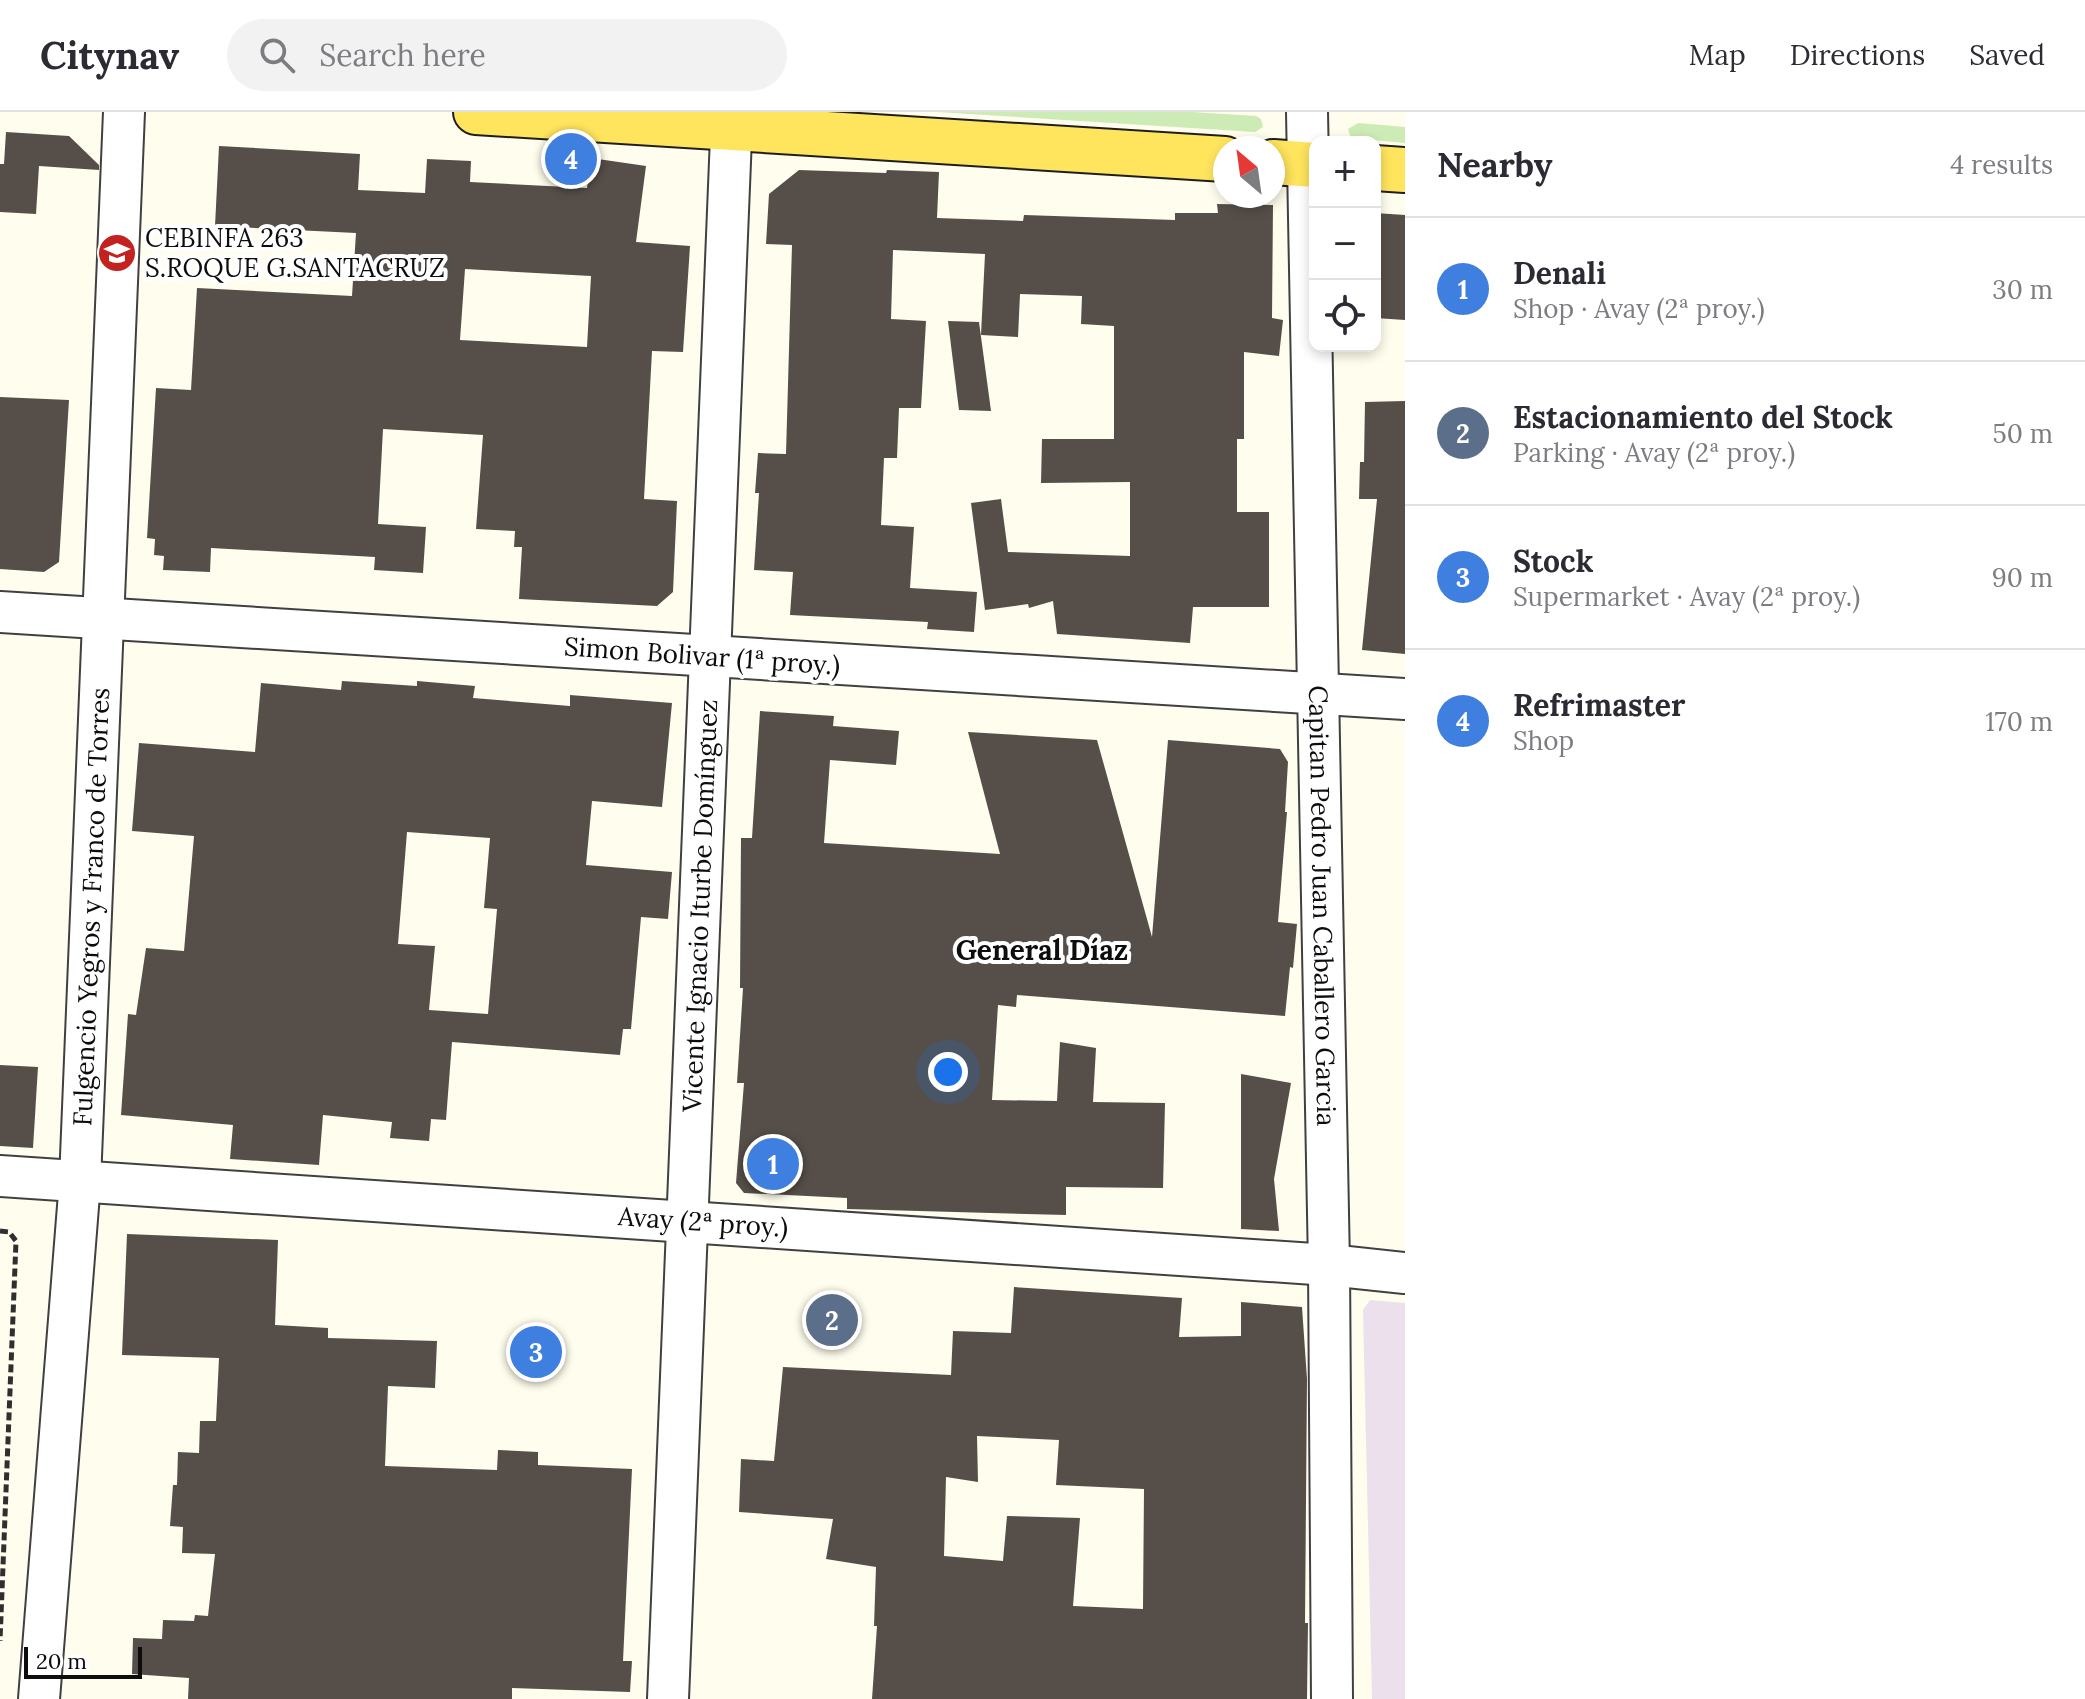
<!DOCTYPE html>
<meta charset="utf-8">
<style>
:root{--surface:#fff;--page:#f2f2f3;--text:#2b2b33;--muted:#7c7c81;--line:#e1e1e2;--accent:#1a73e8}
body{margin:0;font-family:Lora,serif;background:var(--page);color:var(--text)}
.controls{position:absolute;right:24px;top:24px;display:grid;overflow:hidden;border-radius:16px;box-shadow:0 4px 12px #0003}
.controls button{width:72px;height:72px;display:grid;place-items:center;padding:0;border:0;border-bottom:2px solid var(--line);background:var(--surface);color:var(--text);font:40px sans-serif}
.compass{position:absolute;left:1213px;top:24px;width:72px;height:72px;border-radius:50%;background:var(--surface);box-shadow:0 4px 12px #0003;rotate:331deg}
.scale{position:absolute;left:24px;bottom:20px;width:118px;box-sizing:border-box;padding-left:8px;border:4px solid #0d0d0d;border-top:0;font-size:22px;line-height:28px;white-space:nowrap;color:#0d0d0d;-webkit-text-stroke:6px #fff;paint-order:stroke}
.you{position:absolute;left:948px;top:960px;width:28px;height:28px;margin:-20px;border:6px solid #fff;border-radius:50%;background:#1a73e8;box-shadow:0 0 0 12px #1a73e833}
.badge{display:grid;place-items:center;width:52px;height:52px;border-radius:50%;background:var(--accent);color:#fff;font-size:26px;font-weight:700}
.pin{position:absolute;translate:-50% -50%;border:4px solid #fff;box-shadow:0 2px 8px #0006}
.list{margin:0;padding:0;list-style:none}
h2{display:flex;justify-content:space-between;align-items:center;height:104px;margin:0;padding:0 32px;font-size:34px}
h2 small{font-size:26px;font-weight:400;color:var(--muted)}
.list li{display:grid;grid-template-columns:52px 1fr auto;gap:24px;align-items:center;box-sizing:border-box;height:144px;padding:0 32px;border-top:2px solid var(--line)}
.list b{display:block;font-size:30px;white-space:nowrap}
.list p{margin:0;font-size:26px;white-space:nowrap;color:var(--muted)}
.list em{font-size:26px;font-style:normal;color:var(--muted)}
.icon{flex:none;width:44px;height:44px;fill:none;stroke:currentColor;stroke-width:2;stroke-linecap:round;stroke-linejoin:round}
.map{position:relative;flex:none;width:1405px;height:1587px;overflow:hidden}
header{display:flex;align-items:center;gap:48px;box-sizing:border-box;height:112px;padding:0 40px;background:var(--surface);border-bottom:2px solid var(--line)}
header strong{font-size:38px}
nav{display:flex;gap:44px;margin-inline-start:auto;font-size:28px}
.search{width:560px;height:72px;background:var(--page);display:flex;align-items:center;gap:20px;box-sizing:border-box;padding:0 28px;border-radius:44px;color:var(--muted);font-size:30px}
main{display:flex}
aside{flex:1;background:var(--surface)}
.map>svg:first-child{display:block}
</style>
<header>
<strong>Citynav</strong>
<div class="search"><svg class="icon" aria-label="search" viewBox="0 0 24 24"><circle cx="10" cy="10" r="6"/><path d="M15 15l6 6"/></svg>Search here</div>
<nav><a>Map</a><a>Directions</a><a>Saved</a></nav>
</header>
<main>
<div class="map">
<svg width="1405" height="1587" viewBox="0 0 1405 1587">
<rect width="100%" height="100%" fill="#fffded"/>
<path fill="#ece0ec" d="M1370,1188l35,3v396h-33l-9,-389z"/>
<g fill="#cdebb4">
<path d="M937,0h255l64,4 5,3 2,8 -8,5z"/>
<path d="M1358,11l47,4v16l-54,-5 -3,-9z"/>
</g>
<g fill="#564f49" fill-rule="evenodd">
<path d="M6,20l63,4 30,29v5l-60,-4 -3,48 -36,-2v-48h4z"/>
<path d="M219,34l141,8 -2,36 67,3 2,-34 44,2 -1,21 117,6 4,-30 55,8 -10,76 54,4 -7,106 -31,-1 -8,148 33,2 -4,91 -16,14 -138,-7 3,-52h-8l1,-16 -39,-2 7,-94 -100,-6 -5,95 48,3 -3,46 -49,-3 1,-13 -164,-9 -1,24 -47,-2 1,-14 -10,-1 1,-16 -8,-1 9,-150 35,2 6,-102 155,8 4,-63 -141,-7zM465,157l126,7 -4,71 -127,-7z"/>
<path d="M799,58l87,3 1,-3 52,2 -2,46 86,3 1,-6 151,5v-7h43l-1,-9 56,1 -1,113 11,2 -4,36 -35,-4v87h-7v73h32v95h-76l-3,36 -133,-9 -4,-33 -24,7 -1,-4 -43,6 -14,-107 30,-4 7,53 122,4v-74l-89,1 1,-44h72v-113l-33,-2 1,-28 -62,-2 -2,43 -37,-2 4,-81 -92,-4 -2,69 35,2 -5,87h-22l-2,50h-13l-3,67 33,2 -4,61 67,4 -3,40 -47,-3 1,-7 -138,-7 3,-43 -39,-2 5,-77h-4l3,-40 28,1 6,-209 -26,-1 3,-50z"/>
<path d="M1375,101l30,2v105l-30,-2z"/>
<path d="M948,209l31,1 12,89 -32,-1z"/>
<path d="M0,285l69,3 -10,162 -15,10 -44,-3z"/>
<path d="M1405,289v253l-43,-4 15,-151h-18l1,-37h4l1,-60z"/>
<path d="M342,569l75,5v-5l58,5 -2,12 97,8v-11l102,8 -10,104 -70,-6 -6,64 86,7 -4,47 -27,-2 -10,112h-8l-3,26 -168,-13 -6,78 -15,-1 -2,22 -39,-3 2,-16 -69,-7 -4,50 -89,-6 3,-34 -112,-10 7,-101 8,1 10,-67 38,3 10,-115 -62,-5 7,-88 116,9 6,-69 80,7zM407,720l83,6 -6,70 13,1 -9,105 -59,-4 6,-64 -37,-2z"/>
<path d="M760,599l74,5 -1,10 66,5 -3,34 -66,-5 -6,83 176,11 -32,-122 129,8 55,197 16,-197 112,9 8,13 -3,50h2l-9,110 19,2 -4,44 -3,-1 -5,49 -268,-21 -1,12 -18,-2 -6,95 65,1 3,-59 36,6 -3,54 72,1 -2,85 -97,-1v28l-219,-6v-11l-103,-5 -8,-10 8,-100h-7l6,-95h-3l1,-150h11z"/>
<path d="M0,953l38,2 -5,81 -33,-2z"/>
<path d="M1241,962l50,9 -17,96 5,52 -38,-2z"/>
<path d="M127,1122l151,6 -3,85 53,3v10l109,3 -2,47 -47,-2 -3,80 112,4 1,-20 40,2v13l94,4 -9,192h9l-2,31 -118,-4v11h-324l1,-21 -57,-4 1,-36 29,1 1,-19 31,1 1,-6 13,1 7,-62 -33,-1 1,-26 -13,-1 3,-41h4l1,-33 21,1 1,-32h16l3,-63 -97,-3z"/>
<path d="M1014,1175l168,11 -3,39 62,-1v-34l61,5 5,72 -2,244h3l-1,76h-435l5,-73h-3l2,-59 -50,-8 7,-40 -94,-7 2,-53 33,2 9,-94 168,8 2,-44 58,2zM977,1324l82,4 -3,45 88,4 -1,120 -70,-3 7,-88 -73,-2 -4,45 -59,-5 2,-79 32,5z"/>
</g>
<g fill="none" stroke-linecap="round" stroke-linejoin="round">
<defs>
<g id="street">
<path id="s1" d="M1307,0l22,1153 3,434"/>
<path d="M0,500l1405,87"/>
<path d="M0,1064l1329,89 76,8"/>
<path id="s2" d="M39,1587l41,-518 44,-1069"/>
<path id="s3" d="M668,1587l64,-1587"/>
</g>
<g id="primary">
<path d="M476,0l749,47"/>
<path d="M1273,50l42,3"/>
<path d="M1375,56l30,2"/>
</g>
</defs>
<use href="#street" stroke="#404040" stroke-width="44"/>
<use href="#primary" stroke="#1e1e1e" stroke-width="48"/>
<path stroke="#2f2f2f" stroke-width="5" stroke-dasharray="8 4" stroke-linecap="butt" d="M0,1119l9,1 7,9 -16,400"/>
<use href="#street" stroke="#fff" stroke-width="40"/>
<use href="#primary" stroke="#ffe45d" stroke-width="44"/>
</g>
<defs>
<symbol id="school-disc" viewBox="-11 -11 22 22"><circle r="9.5" fill="#c4221e" stroke="#fff"/><path d="M0-5L7-2L0 1L-7-2ZM-4 1L0 2.5L4 1V4Q0 6-4 4Z" fill="#fff"/></symbol>
</defs>
<g fill-rule="evenodd">
<use href="#school-disc" x="95" y="119" width="44" height="44"/>
</g>
<g text-anchor="middle" stroke-width="8" stroke-linejoin="round" paint-order="stroke">
<g font-size="26" fill="#0d0d0d" stroke="#fff" text-anchor="start">
<text x="145" y="135">CEBINFA 263<tspan x="145" dy="30">S.ROQUE G.SANTACRUZ</tspan></text>
</g>
<g font-size="26" fill="#0d0d0d" stroke="#fff">
<text transform="translate(702 544) rotate(4)" y="9">Simon Bolivar (1ª proy.)</text>
<text dy="9" stroke="none"><textPath href="#s1" startOffset="794">Capitan Pedro Juan Caballero Garcia</textPath></text>
<text dy="9" stroke="none"><textPath href="#s2" startOffset="794">Fulgencio Yegros y Franco de Torres</textPath></text>
<text dy="9" stroke="none"><textPath href="#s3" startOffset="794">Vicente Ignacio Iturbe Domínguez</textPath></text>
<text transform="translate(703 1110) rotate(4)" y="9">Avay (2ª proy.)</text>
</g>
<g font-size="28" font-weight="bold" fill="#0d0d0d" stroke="#fff">
<text x="1042" y="848">General Díaz</text>
</g>
</g>
</svg>
<div class="controls">
<button>+</button>
<button>−</button>
<button><svg class="icon" aria-label="locate" viewBox="0 0 24 24"><circle cx="12" cy="12" r="6"/><path d="M12 2v4M12 18v4M2 12h4M18 12h4"/></svg></button>
</div>
<svg class="compass" viewBox="-18 -18 36 36"><path d="M0-13l5 13h-10z" fill="#e53935"/><path d="M0 13l5-13h-10z" fill="#7c7c81"/></svg>
<div class="scale">20 m</div>
<div class="you"></div>
<div class="pin badge" style="left:773px;top:1052px;background:#3f7fe0">1</div>
<div class="pin badge" style="left:832px;top:1208px;background:#5c6f8a">2</div>
<div class="pin badge" style="left:536px;top:1240px;background:#3f7fe0">3</div>
<div class="pin badge" style="left:571px;top:47px;background:#3f7fe0">4</div>
</div>
<aside>
<h2>Nearby<small>4 results</small></h2>
<ul class="list">
<li><span class="badge" style="background:#3f7fe0">1</span><div><b>Denali</b><p>Shop · Avay (2ª proy.)</p></div><em>30 m</em></li>
<li><span class="badge" style="background:#5c6f8a">2</span><div><b>Estacionamiento del Stock</b><p>Parking · Avay (2ª proy.)</p></div><em>50 m</em></li>
<li><span class="badge" style="background:#3f7fe0">3</span><div><b>Stock</b><p>Supermarket · Avay (2ª proy.)</p></div><em>90 m</em></li>
<li><span class="badge" style="background:#3f7fe0">4</span><div><b>Refrimaster</b><p>Shop</p></div><em>170 m</em></li>
</ul>
</aside>
</main>
